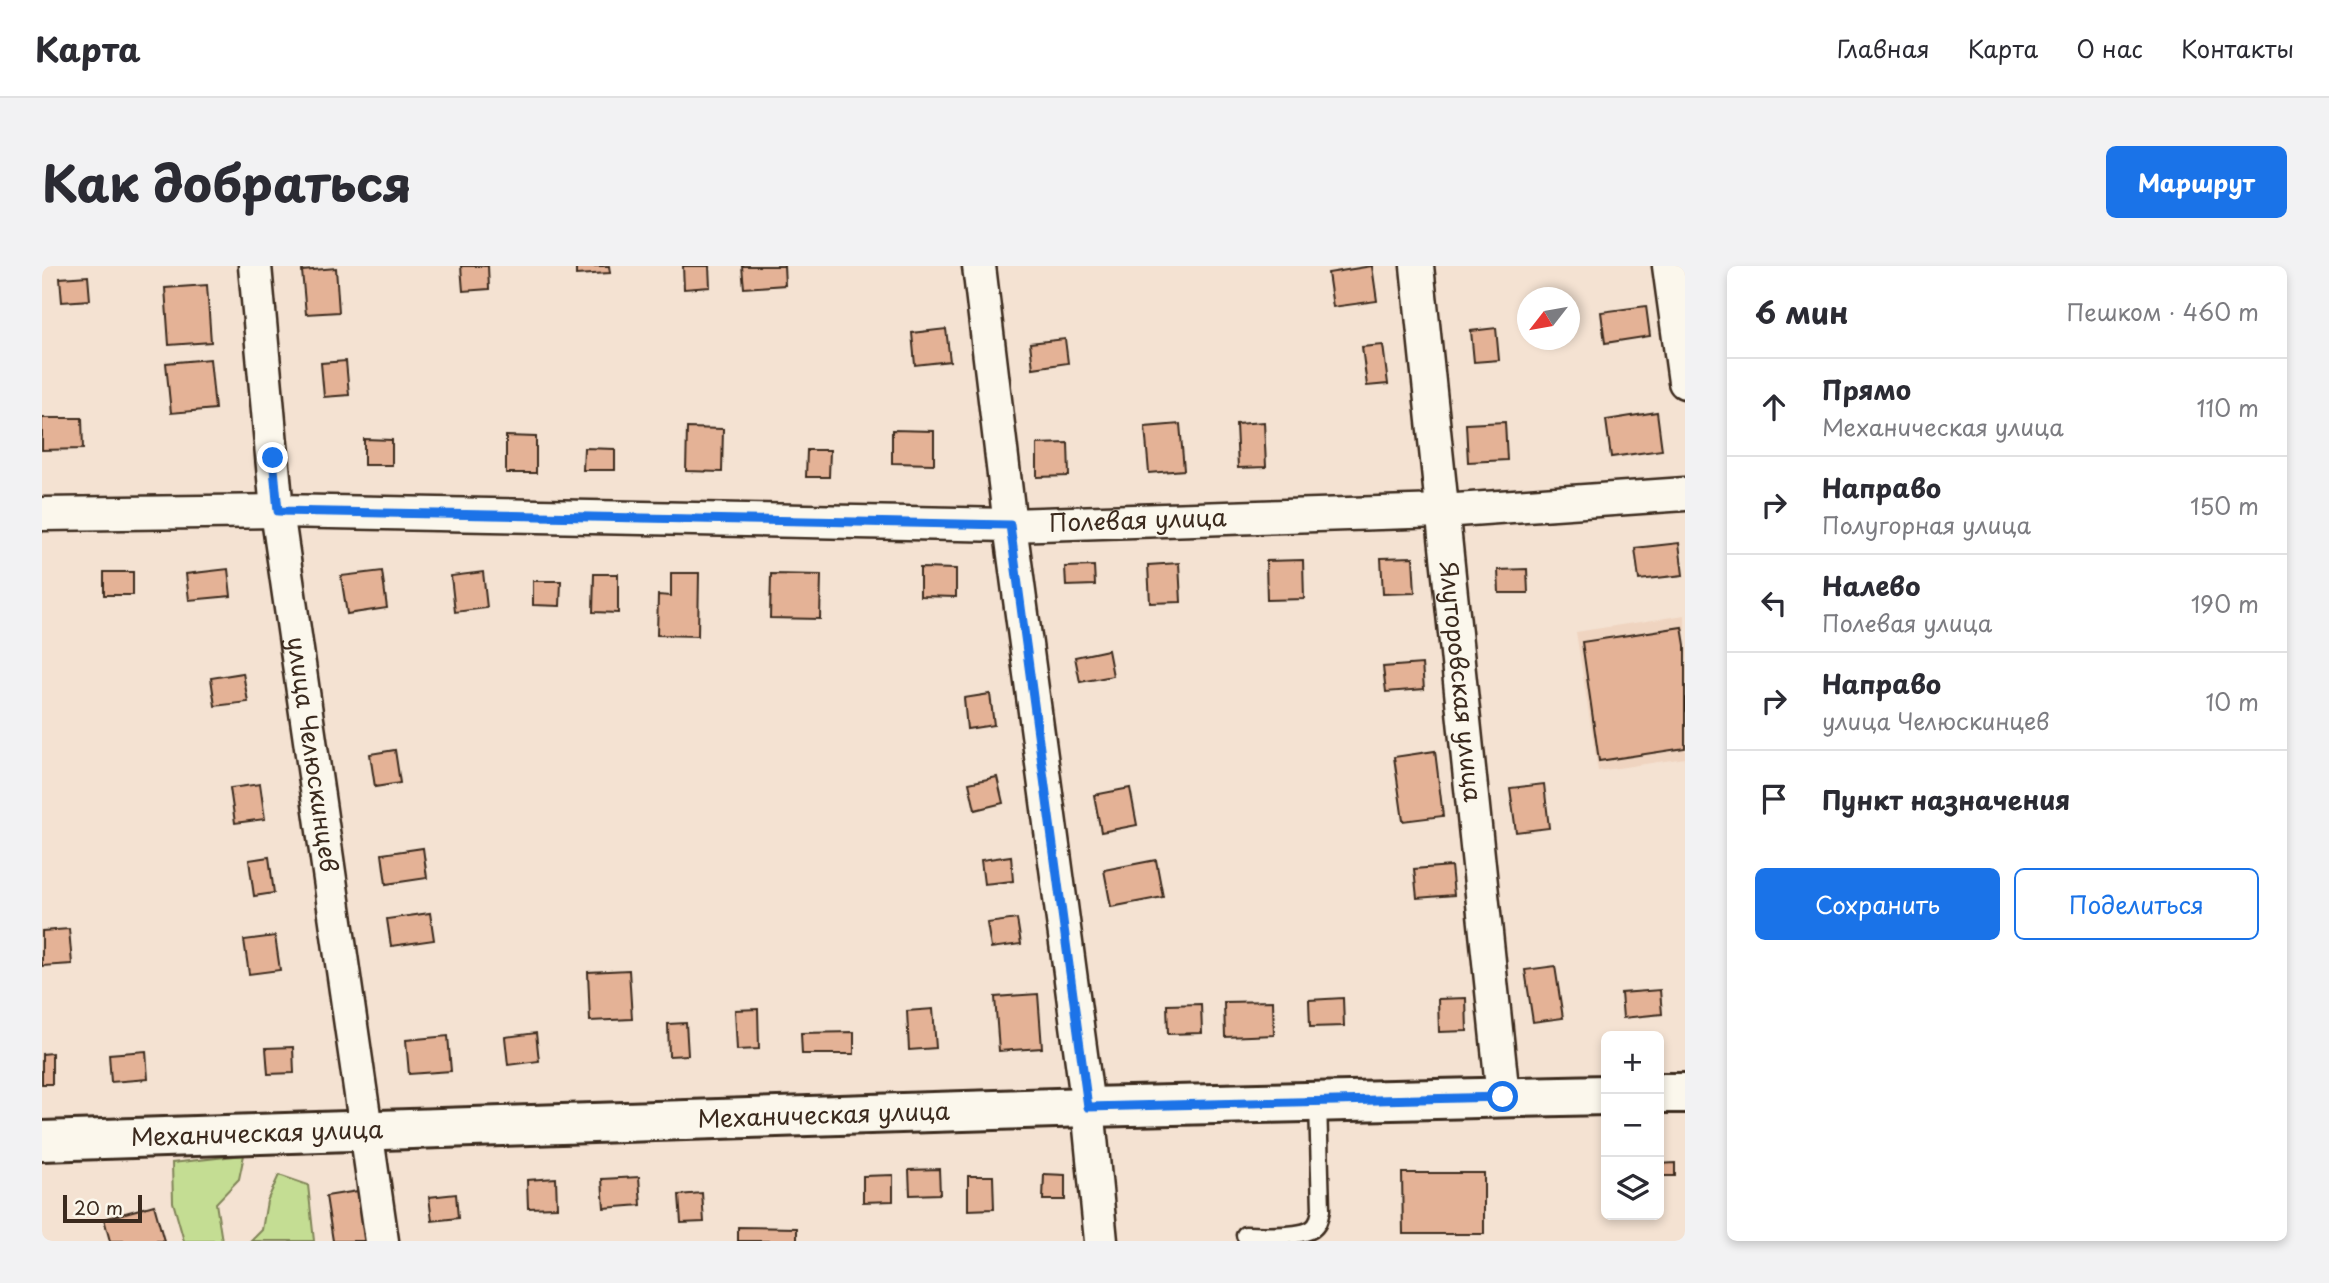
<!DOCTYPE html>
<html lang="ru">
<meta charset="utf-8">
<style>
:root{--surface:#fff;--page:#f2f2f3;--text:#2b2b33;--muted:#7c7c81;--line:#e1e1e2;--accent:#1a73e8}
body{margin:0;font-family:"Playpen Sans",sans-serif;background:var(--page);color:var(--text)}
.controls{position:absolute;right:21px;bottom:21px;display:grid;overflow:hidden;border-radius:10px;box-shadow:0 4px 10px #0003}
.controls button{width:63px;height:63px;display:grid;place-items:center;padding:0;border:0;border-bottom:2px solid var(--line);background:var(--surface);color:var(--text);font:35px sans-serif}
.compass{position:absolute;left:1475px;top:21px;width:63px;height:63px;border-radius:50%;background:var(--surface);box-shadow:0 4px 10px #0003;rotate:239deg}
.scale{position:absolute;left:21px;bottom:18px;width:79px;box-sizing:border-box;padding-left:7px;border:4px solid #3b2a1e;border-top:0;font-size:19px;line-height:24px;white-space:nowrap;color:#3b2a1e;-webkit-text-stroke:5px #fbf7ec;paint-order:stroke}
.stop{position:absolute;width:21px;height:21px;margin:-16px;border:5px solid #1a73e8;border-radius:50%;background:#fff}
.stop.end{background:#1a73e8;border-color:#fff;box-shadow:0 2px 7px #0008}
.list{margin:0;padding:0;list-style:none}
h2{display:flex;justify-content:space-between;align-items:center;height:91px;margin:0;padding:0 28px;font-size:30px}
h2 small{font-size:23px;font-weight:400;color:var(--muted)}
.list li{display:grid;grid-template-columns:46px 1fr auto;gap:21px;align-items:center;box-sizing:border-box;height:98px;padding:0 28px;border-top:2px solid var(--line)}
.list b{display:block;font-size:26px;white-space:nowrap}
.list p{margin:0;font-size:23px;white-space:nowrap;color:var(--muted)}
.list em{font-size:23px;font-style:normal;color:var(--muted)}
.actions{display:flex;gap:14px;padding:21px 28px}
.actions a{flex:1;padding:16px 0;border:2px solid var(--accent);border-radius:10px;text-align:center;font-size:24px;color:var(--accent)}
.actions .main{background:var(--accent);color:#fff}
.icon{flex:none;width:38px;height:38px;fill:none;stroke:currentColor;stroke-width:2;stroke-linecap:round;stroke-linejoin:round}
.map{position:relative;flex:none;width:1643px;height:975px;overflow:hidden;border-radius:10px}
header{display:flex;align-items:center;gap:42px;box-sizing:border-box;height:98px;padding:0 35px;background:var(--surface);border-bottom:2px solid var(--line)}
header strong{font-size:33px}
nav{display:flex;gap:38px;margin-inline-start:auto;font-size:24px}
.intro{display:flex;align-items:center;justify-content:space-between;box-sizing:border-box;height:168px;padding:0 42px}
h1{margin:0;font-size:49px}
.button{padding:18px 32px;border-radius:10px;background:var(--accent);color:#fff;font-size:24px;font-weight:700}
main{display:flex;gap:42px;padding:0 42px}
aside{flex:1;background:var(--surface);border-radius:10px;box-shadow:0 4px 10px #0003}
.map>svg:first-child{display:block}
</style>
<header>
<strong>Карта</strong>
<nav><a>Главная</a><a>Карта</a><a>О нас</a><a>Контакты</a></nav>
</header>
<div class="intro"><h1>Как добраться</h1><a class="button">Маршрут</a></div>
<main>
<div class="map">
<svg width="1643" height="975" viewBox="0 0 1643 975">
<rect width="100%" height="100%" fill="#f4e2d2"/>
<filter id="ink" filterUnits="userSpaceOnUse"><feTurbulence type="fractalNoise" baseFrequency=".0143" numOctaves="2"/><feDisplacementMap in="SourceGraphic" scale="14" xChannelSelector="R" yChannelSelector="G"/><feConvolveMatrix kernelMatrix="1 2 1 2 8 2 1 2 1" color-interpolation-filters="sRGB"/></filter>
<g filter="url(#ink)">
<path fill="#efd4c0" d="M1643,349v143l-87,13 -22,-139z"/>
<g fill="#c4dd93" stroke="#808458" stroke-width="2">
<path d="M202,889l-5,24 -23,24 6,38h-38l-11,-39 -1,-39z"/>
<path d="M237,909l29,10 6,56h-63l11,-11 5,-29z"/>
</g>
<g fill="#e4b296" stroke="#3b2a1e" stroke-width="2">
<path d="M419,0h27l1,23 -26,2z"/>
<path d="M534,0h33l1,7 -34,2z"/>
<path d="M641,0h26l1,21 -26,2z"/>
<path d="M700,0h42l1,19 -41,3z"/>
<path d="M1330,0l5,35 -44,6 -5,-34z"/>
<path d="M294,2l3,44 -33,2 -4,-43z"/>
<path d="M46,10l2,24 -28,2 -2,-24z"/>
<path d="M165,19l4,57 -42,3 -4,-57z"/>
<path d="M1604,40l4,30 -45,7 -4,-31z"/>
<path d="M1454,62l3,32 -25,2 -3,-31z"/>
<path d="M904,63l4,32 -35,4 -3,-32z"/>
<path d="M1023,73l3,24 -35,5 -3,-25z"/>
<path d="M1341,79l5,39 -21,2 -5,-39z"/>
<path d="M168,93l5,50 -44,4 -5,-50z"/>
<path d="M304,95l3,34 -25,2 -3,-34z"/>
<path d="M1615,146l5,38 -51,7 -5,-37z"/>
<path d="M0,152h40l1,31 -41,1z"/>
<path d="M1222,156l2,45 -28,1 -2,-44z"/>
<path d="M1463,156l2,38 -39,2 -2,-38z"/>
<path d="M1138,158l4,46 -35,3 -4,-46z"/>
<path d="M645,162l36,1 -1,43 -36,-1z"/>
<path d="M850,164l42,1v33l-42,-1z"/>
<path d="M464,170l30,1v36h-30z"/>
<path d="M322,173l28,1v25h-28z"/>
<path d="M1026,177l1,33 -32,1v-33z"/>
<path d="M542,182l31,1v21h-32z"/>
<path d="M765,184h23l-1,27h-23z"/>
<path d="M1637,277l4,32 -44,5 -4,-32z"/>
<path d="M1371,291l2,36 -32,1 -2,-36z"/>
<path d="M1261,294l1,39 -37,1 -1,-39z"/>
<path d="M1137,297l2,39 -31,1 -2,-38z"/>
<path d="M1052,300l1,19 -29,1 -1,-19z"/>
<path d="M878,302l36,1v28l-36,-1z"/>
<path d="M186,303l3,27 -42,4 -3,-26z"/>
<path d="M1485,303l1,24h-29l-1,-23z"/>
<path d="M340,305l5,37 -40,6 -6,-38z"/>
<rect x="62" y="306" width="29" height="23"/>
<path d="M441,306l4,36 -32,4 -4,-36z"/>
<path d="M629,307h28l-1,63 -41,-1 1,-40 13,1z"/>
<path d="M552,308h24v39l-25,-1z"/>
<path d="M729,308l50,1 -1,44 -50,-1z"/>
<path d="M491,315h28l-1,25 -27,-1z"/>
<path d="M1640,361l3,18v103l-86,13 -17,-119z"/>
<path d="M1066,384l5,26 -33,6 -5,-25z"/>
<path d="M1380,398l2,25 -38,3 -3,-25z"/>
<path d="M201,407l5,29 -33,4 -4,-28z"/>
<path d="M948,428l4,31 -27,4 -3,-31z"/>
<path d="M353,484l5,33 -25,4 -5,-33z"/>
<path d="M1393,485l8,65 -40,5 -9,-64z"/>
<path d="M955,511l6,26 -28,7 -6,-27z"/>
<path d="M218,518l5,35 -30,4 -5,-35z"/>
<path d="M1502,518l5,44 -33,4 -6,-44z"/>
<path d="M1088,522l7,37 -36,7 -7,-37z"/>
<path d="M381,582l4,30 -41,6 -4,-30z"/>
<path d="M969,590l2,25 -29,3 -3,-24z"/>
<path d="M227,591l5,36 -20,3 -5,-36z"/>
<path d="M1114,594l7,37 -52,10 -7,-37z"/>
<path d="M1409,600l3,29 -37,3 -3,-29z"/>
<path d="M388,647l4,27 -43,6 -4,-27z"/>
<path d="M975,653l4,25 -30,4 -4,-25z"/>
<path d="M27,663l3,35 -30,2v-35z"/>
<path d="M233,670l5,34 -31,4 -5,-34z"/>
<path d="M1513,700l8,52 -30,4 -8,-52z"/>
<path d="M587,704l3,49 -42,2 -2,-49z"/>
<path d="M1618,724l2,24 -39,4 -2,-25z"/>
<path d="M996,728l4,54 -43,3 -4,-54z"/>
<path d="M1301,732l1,28 -34,1 -1,-27z"/>
<path d="M1424,732l1,33 -28,1 -1,-33z"/>
<path d="M1231,735l1,34 -49,2 -1,-35z"/>
<path d="M1159,738l1,29 -34,1 -1,-29z"/>
<path d="M716,743l1,40 -22,1 -2,-40z"/>
<path d="M891,743l3,39 -27,2 -2,-39z"/>
<path d="M644,757l2,32 -19,1 -1,-32z"/>
<path d="M812,766v22h-52l-1,-21z"/>
<path d="M494,767l3,28 -31,4 -3,-28z"/>
<path d="M406,770l3,35 -42,3 -3,-34z"/>
<path d="M251,781l1,26 -26,1 -2,-26z"/>
<path d="M104,785l2,28 -37,3 -2,-28z"/>
<path d="M10,787v31h-10v-30z"/>
<path d="M1633,897v13h-16v-12z"/>
<path d="M897,903l1,25 -30,1 -1,-25z"/>
<path d="M1360,907h82v61h-81z"/>
<path d="M1002,908l21,1v25h-22z"/>
<path d="M851,909v26l-30,1v-26z"/>
<path d="M926,910h25l1,33 -26,1z"/>
<path d="M597,911l2,28 -37,3 -2,-29z"/>
<path d="M514,912l1,29 -29,1 -1,-28z"/>
<path d="M316,925l8,50h-33l-7,-45z"/>
<path d="M660,927l2,29 -23,1 -2,-28z"/>
<path d="M414,928l2,24 -26,3 -3,-24z"/>
<path d="M112,939l10,36h-54l-6,-22z"/>
<path d="M696,961l59,1v13h-59z"/>
</g>
<g fill="none" stroke-linecap="round" stroke-linejoin="round">
<defs>
<path id="lane" d="M1203,969c16,0 54,3 67,-6 7,-5 7,-11 9,-19l-3,-108"/>
<g id="street">
<path id="s1" d="M213,0l22,245 105,730"/>
<path d="M937,0l31,259 78,582 13,134"/>
<path id="s2" d="M1375,0l86,831"/>
<path d="M1627,0l16,116"/>
<path id="s3" d="M0,248l235,-3 733,14 432,-14 243,-17"/>
</g>
<g id="secondary">
<path d="M1617,827h26"/>
<path id="s4" d="M0,875l1046,-34 518,-12"/>
</g>
</defs>
<use href="#lane" stroke="#3b2a1e" stroke-width="21"/>
<use href="#street" stroke="#3b2a1e" stroke-width="37"/>
<use href="#secondary" stroke="#3b2a1e" stroke-width="44"/>
<use href="#lane" stroke="#fbf7ec" stroke-width="16"/>
<use href="#street" stroke="#fbf7ec" stroke-width="32"/>
<use href="#secondary" stroke="#fbf7ec" stroke-width="38"/>
</g>
</g>
<g fill="none" stroke-linecap="round" stroke-linejoin="round" filter="url(#ink)">
<path stroke="#1a73e8" stroke-width="9" d="M231,192l5,53 732,14 78,582 415,-10"/>
</g>
<g text-anchor="middle" stroke-width="5" stroke-linejoin="round" paint-order="stroke">
<g font-size="24" fill="#3b2a1e" stroke="#fbf7ec">
<text dy="8" stroke="none"><textPath href="#s3" startOffset="1096">Полевая улица</textPath></text>
<text dy="8" stroke="none"><textPath href="#s2" startOffset="418">Ялуторовская улица</textPath></text>
<text dy="8" stroke="none"><textPath href="#s1" startOffset="492">улица Челюскинцев</textPath></text>
<text dy="8" stroke="none"><textPath href="#s4" startOffset="782">Механическая улица</textPath></text>
<text dy="8" stroke="none"><textPath href="#s4" startOffset="215">Механическая улица</textPath></text>
</g>
</g>
</svg>
<div class="controls">
<button>+</button>
<button>−</button>
<button><svg class="icon" aria-label="layers" viewBox="0 0 24 24"><path d="M12 4l9 5-9 5-9-5zM3 14l9 5 9-5"/></svg></button>
</div>
<svg class="compass" viewBox="-18 -18 36 36"><path d="M0-13l5 13h-10z" fill="#e53935"/><path d="M0 13l5-13h-10z" fill="#7c7c81"/></svg>
<div class="scale">20 m</div>
<div class="stop" style="left:1461px;top:831px"></div>
<div class="stop end" style="left:231px;top:192px"></div>
</div>
<aside>
<h2>6 мин<small>Пешком · 460 m</small></h2>
<ul class="list">
<li><svg class="icon" aria-label="ahead" viewBox="0 0 24 24"><path d="M12 20V5M6 11l6-6 6 6"/></svg><div><b>Прямо</b><p>Механическая улица</p></div><em>110 m</em></li>
<li><svg class="icon" aria-label="right" viewBox="0 0 24 24"><path d="M7 20v-9h11M14 6l5 5-5 5"/></svg><div><b>Направо</b><p>Полугорная улица</p></div><em>150 m</em></li>
<li><svg class="icon" aria-label="left" viewBox="0 0 24 24"><path d="M17 20v-9H6M10 6l-5 5 5 5"/></svg><div><b>Налево</b><p>Полевая улица</p></div><em>190 m</em></li>
<li><svg class="icon" aria-label="right" viewBox="0 0 24 24"><path d="M7 20v-9h11M14 6l5 5-5 5"/></svg><div><b>Направо</b><p>улица Челюскинцев</p></div><em>10 m</em></li>
<li><svg class="icon" aria-label="arrive" viewBox="0 0 24 24"><path d="M6 21V4h12l-3 4 3 4H6"/></svg><div><b>Пункт назначения</b></div></li>
</ul>
<div class="actions"><a class="main">Сохранить</a><a>Поделиться</a></div>
</aside>
</main>
